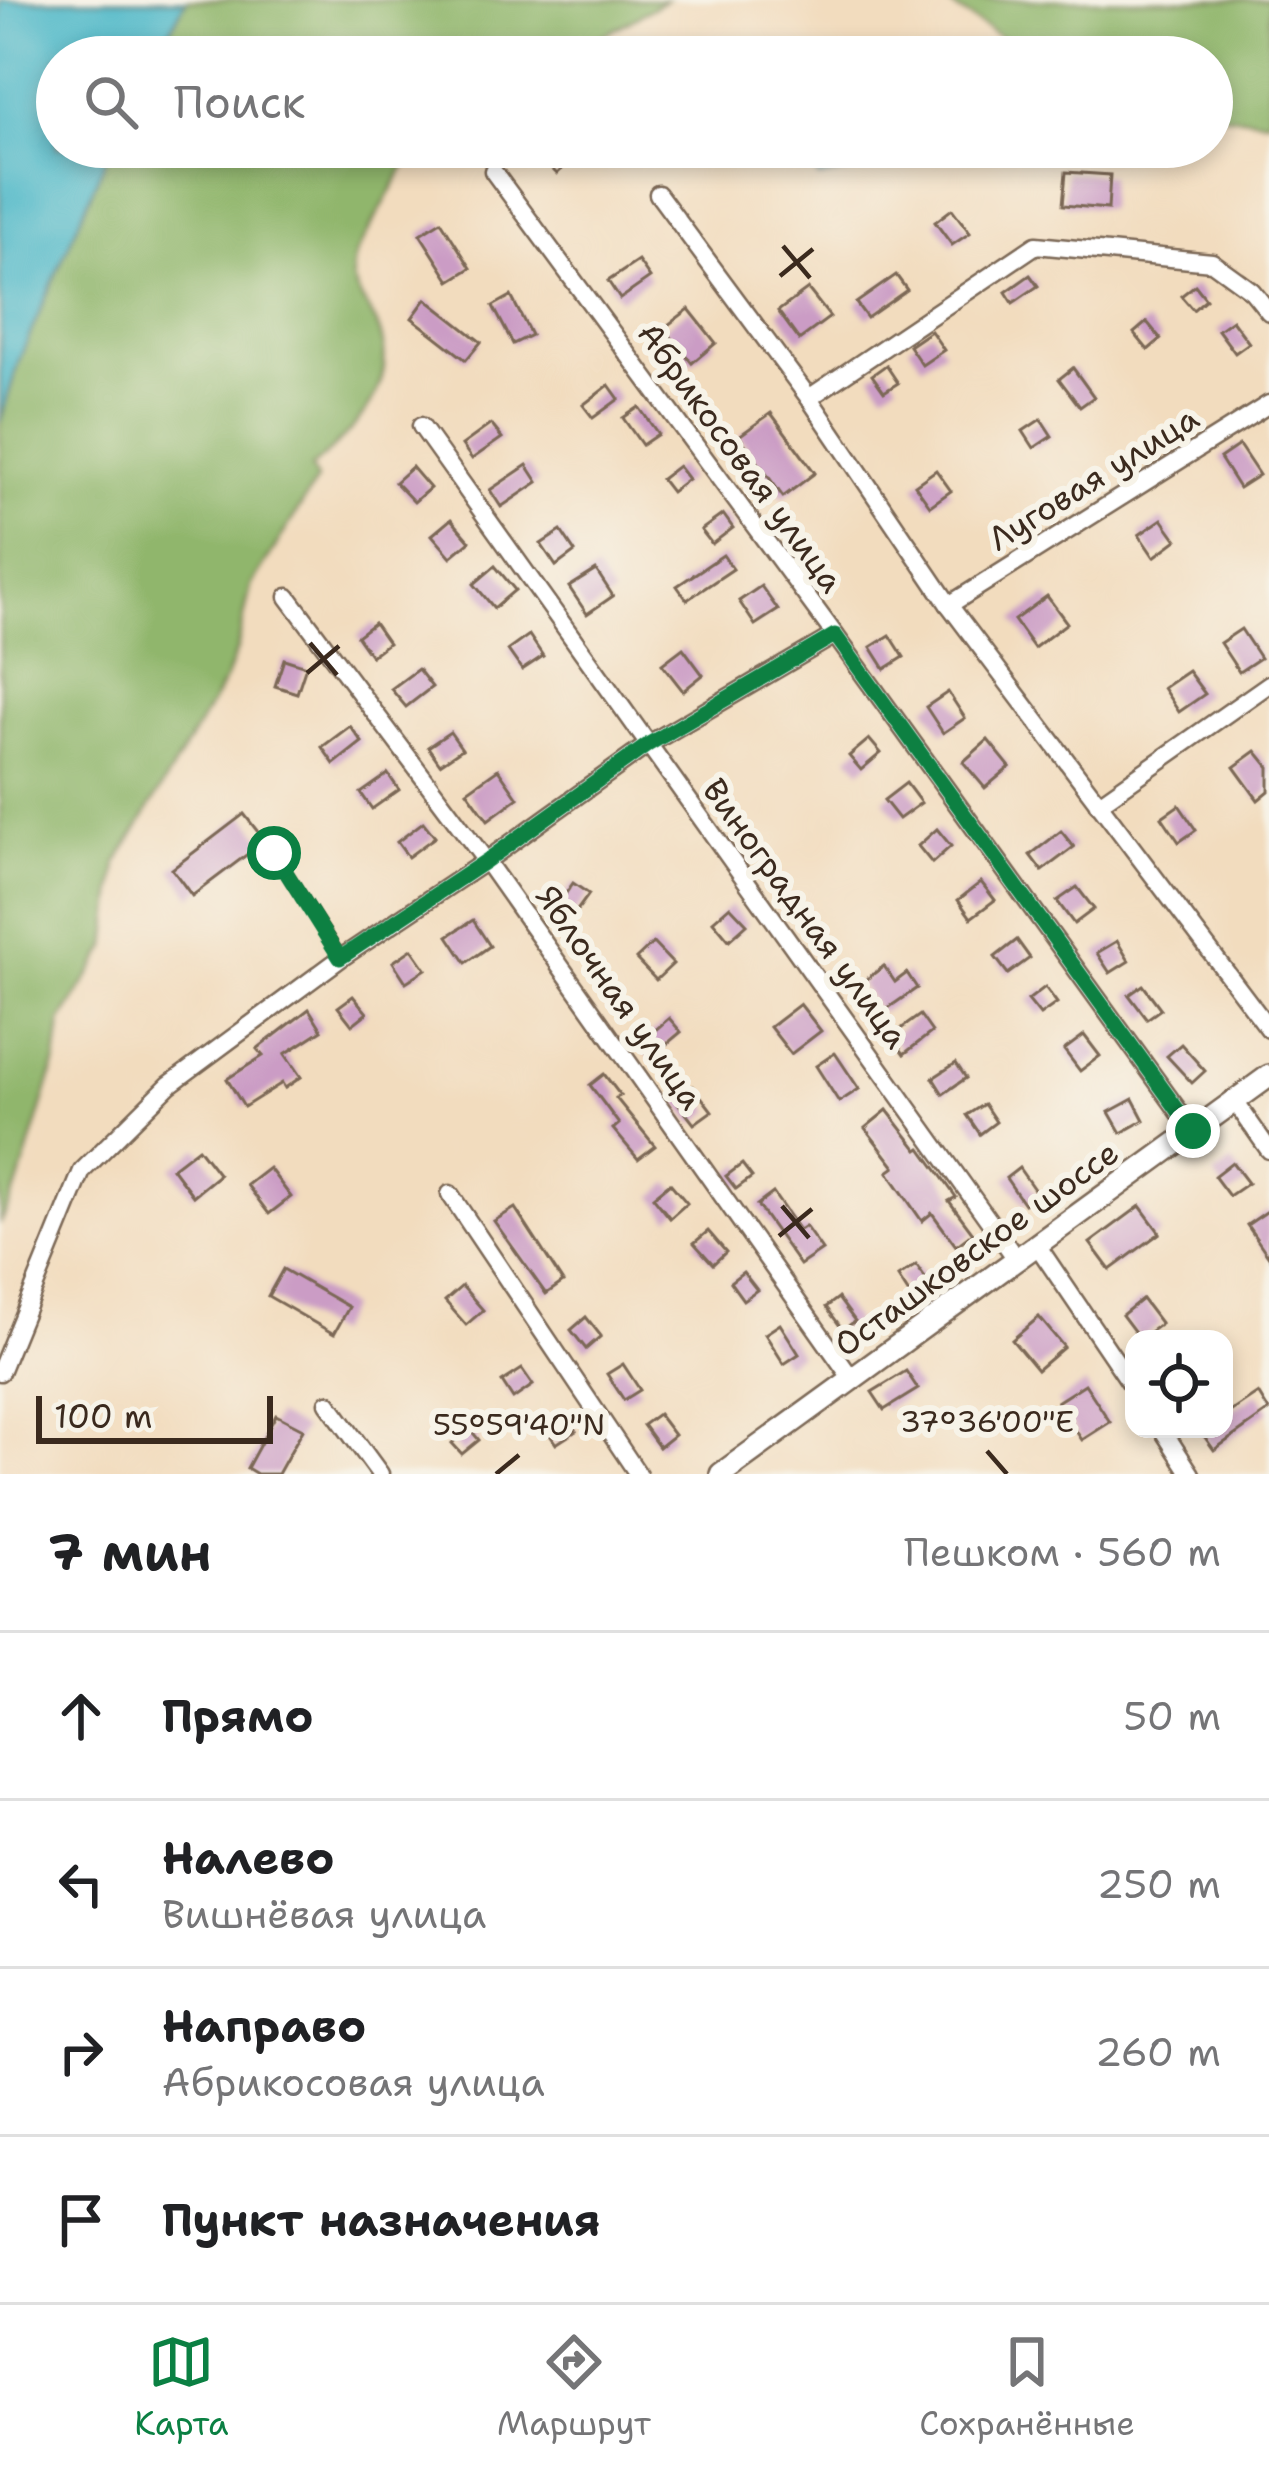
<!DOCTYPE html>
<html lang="ru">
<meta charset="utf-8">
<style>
:root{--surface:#fff;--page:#f6f6f6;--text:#202124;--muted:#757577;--line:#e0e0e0;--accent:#0b8043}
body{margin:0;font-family:"Shantell Sans",sans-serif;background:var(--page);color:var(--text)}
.controls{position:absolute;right:36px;bottom:36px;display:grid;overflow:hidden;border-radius:24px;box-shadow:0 6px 18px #0003}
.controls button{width:108px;height:108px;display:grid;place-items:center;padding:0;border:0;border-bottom:3px solid var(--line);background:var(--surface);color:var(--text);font:60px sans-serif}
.scale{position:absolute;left:36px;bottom:30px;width:237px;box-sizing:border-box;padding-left:12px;border:6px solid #3b2a1e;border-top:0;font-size:33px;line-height:42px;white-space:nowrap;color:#3b2a1e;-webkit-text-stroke:9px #f7f3e8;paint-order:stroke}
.stop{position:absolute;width:36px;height:36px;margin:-27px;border:9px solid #0b8043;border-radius:50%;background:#fff}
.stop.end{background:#0b8043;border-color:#fff;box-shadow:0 3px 12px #0008}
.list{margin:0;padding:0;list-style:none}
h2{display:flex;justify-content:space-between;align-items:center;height:156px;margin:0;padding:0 48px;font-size:51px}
h2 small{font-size:39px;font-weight:400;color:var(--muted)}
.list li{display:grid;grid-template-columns:78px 1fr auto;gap:36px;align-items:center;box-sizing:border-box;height:168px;padding:0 48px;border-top:3px solid var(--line)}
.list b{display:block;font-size:45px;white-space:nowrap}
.list p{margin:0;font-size:39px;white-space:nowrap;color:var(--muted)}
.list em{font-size:39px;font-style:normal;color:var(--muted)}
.icon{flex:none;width:66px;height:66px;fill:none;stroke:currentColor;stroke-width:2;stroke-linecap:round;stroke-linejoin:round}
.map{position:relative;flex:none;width:1269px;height:1474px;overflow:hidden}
.search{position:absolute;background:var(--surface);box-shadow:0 6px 18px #0003;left:36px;right:36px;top:36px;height:132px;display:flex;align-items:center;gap:30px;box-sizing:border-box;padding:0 42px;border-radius:66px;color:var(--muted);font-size:45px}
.sheet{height:828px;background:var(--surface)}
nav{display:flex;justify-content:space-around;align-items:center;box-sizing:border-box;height:168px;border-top:3px solid var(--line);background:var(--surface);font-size:33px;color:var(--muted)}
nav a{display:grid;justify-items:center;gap:6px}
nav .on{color:var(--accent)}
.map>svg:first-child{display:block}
</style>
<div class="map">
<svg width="1269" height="1474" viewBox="0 0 1269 1474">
<rect width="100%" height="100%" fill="#f7f3e8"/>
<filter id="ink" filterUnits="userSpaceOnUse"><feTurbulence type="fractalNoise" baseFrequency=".00833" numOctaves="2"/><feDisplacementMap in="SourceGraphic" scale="24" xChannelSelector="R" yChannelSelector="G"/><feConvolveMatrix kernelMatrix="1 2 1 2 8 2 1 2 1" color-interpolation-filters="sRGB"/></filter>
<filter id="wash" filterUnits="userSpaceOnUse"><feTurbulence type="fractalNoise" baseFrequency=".004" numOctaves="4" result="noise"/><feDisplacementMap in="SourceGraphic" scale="48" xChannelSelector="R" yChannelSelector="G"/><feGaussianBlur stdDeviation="2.7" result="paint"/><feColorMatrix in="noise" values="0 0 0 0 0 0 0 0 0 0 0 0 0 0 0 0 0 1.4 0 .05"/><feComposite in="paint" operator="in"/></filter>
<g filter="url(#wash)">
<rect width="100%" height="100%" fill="#f2dcbe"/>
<g fill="#90b66c" stroke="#667045" stroke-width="3">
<path d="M186,0h480l-100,57h-410z"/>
<path d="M942,0h327v120l-57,-6v-57h-189l-21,-19z"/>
<path d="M111,147h305l-61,108c-9,31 8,42 21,68 30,61 -25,109 -65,145l6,12 -66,106 -14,63 -12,31 -108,183 -10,84 -46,75 -5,39 -38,124 -18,39v-802l19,-62z"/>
</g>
<g fill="#4cb7c8" stroke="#447073" stroke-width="3">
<path d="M0,0h186l-30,57h-99v90h54l-92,213 -19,62z"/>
<path d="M804,147h67l2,2 -20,22 -34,7 -14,-21z"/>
</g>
<g id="blocks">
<g fill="#cb9cc5">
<path d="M556,147h7l11,10 -17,17 -14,-14z"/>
<path d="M1066,172l44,3 -2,34 -45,-4z"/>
<path d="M952,209l18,24 -18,12 -17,-23z"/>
<path d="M441,221l30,47 -21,13 -30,-47z"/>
<path d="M638,261l12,17 -30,21 -12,-18z"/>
<path d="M896,275l11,15 -40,28 -11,-15z"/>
<path d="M1030,275l8,11 -25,17 -7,-11z"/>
<path d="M1195,285l11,14 -13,11 -12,-14z"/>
<path d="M808,289l22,28 -31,23 -21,-29z"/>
<path d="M511,296l20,39 -18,9 -20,-38z"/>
<path d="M426,299l55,43 -15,18 -54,-42z"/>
<path d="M689,309l27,34 -24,20 -28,-35z"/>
<path d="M1232,320l17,23 -14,10 -17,-23z"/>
<path d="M1147,322l14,17 -13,11 -14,-17z"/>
<path d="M931,331l13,19 -22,15 -13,-19z"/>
<path d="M886,365l12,18 -14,9 -12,-17z"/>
<path d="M1073,368l21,29 -14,10 -21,-28z"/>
<path d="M609,385l10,14 -26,19 -10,-13z"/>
<path d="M639,407l19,27 -16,11 -19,-27z"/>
<path d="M771,413l44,60 -32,24 -44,-61z"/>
<path d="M1041,419l11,17 -18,12 -11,-17z"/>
<path d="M491,424l11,14 -30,21 -10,-14z"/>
<path d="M1239,445l20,30 -20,13 -19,-30z"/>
<path d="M527,465l11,17 -37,25 -11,-17z"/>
<path d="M678,466l10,13 -17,13 -10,-13z"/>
<path d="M412,467l18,21 -16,14 -19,-20z"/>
<path d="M936,470l15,21 -21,15 -15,-21z"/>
<path d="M723,514l10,14 -21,16 -11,-14z"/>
<path d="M451,519l19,22 -19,16 -19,-22z"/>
<path d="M1162,519l15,21 -23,17 -15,-22z"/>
<path d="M561,531l14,21 -19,14 -15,-22z"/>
<path d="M723,555l10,14 -46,31 -10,-14z"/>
<path d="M495,566l20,24 -21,18 -20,-24z"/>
<path d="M596,570l17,26 -26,18 -18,-27z"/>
<path d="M761,586l17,24 -23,15 -16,-24z"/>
<path d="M1047,596l20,27 -33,25 -20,-28z"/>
<path d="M374,623l14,20 -17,13 -14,-20z"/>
<path d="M1241,629l19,29 -21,14 -19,-29z"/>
<path d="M529,635l14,21 -21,14 -14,-20z"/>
<path d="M890,635l14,22 -19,12 -14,-22z"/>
<path d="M683,648l20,27 -20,16 -21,-27z"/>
<path d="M284,659l22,7 -9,27 -22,-7z"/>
<path d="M418,669l14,18 -26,20 -15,-18z"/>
<path d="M1188,671l17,23 -26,18 -16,-24z"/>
<path d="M948,692l17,26 -22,15 -17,-26z"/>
<path d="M350,726l12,16 -28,22 -12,-17z"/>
<path d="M450,732l12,17 -22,15 -12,-17z"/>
<path d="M869,739l12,14 -20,17 -12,-14z"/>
<path d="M988,740l22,27 -25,21 -22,-26z"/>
<path d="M1256,751l13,16v24l-11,9 -24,-33z"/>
<path d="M498,769l20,29 -30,22 -21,-29z"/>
<path d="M388,774l11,16 -27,19 -11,-16z"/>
<path d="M906,783l15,20 -22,16 -15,-19z"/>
<path d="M1179,805l17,25 -17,12 -17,-25z"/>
<path d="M244,814l21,27 -73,55 -20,-27z"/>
<path d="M423,822l12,15 -27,20 -11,-15z"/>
<path d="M937,829l14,17 -19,17 -14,-17z"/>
<path d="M1061,831l13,16 -32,24 -12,-16z"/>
<path d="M981,882l14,18 -24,18 -13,-18z"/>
<path d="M573,883l16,11 -21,29 -15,-11z"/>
<path d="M1077,887l17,22 -20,15 -17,-23z"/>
<path d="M730,906l17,18 -18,16 -16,-19z"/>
<path d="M473,920l17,26 -24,17 -18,-27z"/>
<path d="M1017,940l13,18 -22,16 -13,-17z"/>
<path d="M1117,941l12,20 -19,12 -13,-20z"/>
<path d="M653,943l20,21 -17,16 -20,-21z"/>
<path d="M412,949l14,20 -20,13 -13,-20z"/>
<path d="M884,966l11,16 12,-9 10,15 -36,25 -21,-29z"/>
<path d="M1143,985l18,24 -14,10 -18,-24z"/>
<path d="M1045,987l12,16 -17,12 -12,-15z"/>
<path d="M353,996l14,17 -15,12 -14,-18z"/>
<path d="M800,1004l21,27 -30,23 -21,-27z"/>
<path d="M309,1009l13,21 -37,24 16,23 -16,11 -3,-5 -38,24 -17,-28 36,-23 -6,-7z"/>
<path d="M920,1015l12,17 -28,22 -13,-18z"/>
<path d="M669,1018l12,14 -31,26 -12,-13z"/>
<path d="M1084,1035l16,21 -20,15 -16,-21z"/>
<path d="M1181,1044l24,27 -13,12 -25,-27z"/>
<path d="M835,1053l24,36 -20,13 -23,-36z"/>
<path d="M956,1063l10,15 -23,16 -10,-16z"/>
<path d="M604,1074l16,21 -4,3 39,48 -17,13 -25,-30 6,-5 -29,-39z"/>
<path d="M693,1086l19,25 -18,13 -19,-25z"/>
<path d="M1133,1099l11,21 -23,13 -12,-21z"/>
<path d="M984,1104l12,18 -16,12 -13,-19z"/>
<path d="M887,1110l31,40 3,-2 35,49 -7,4 24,32 -17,13 -24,-33 -10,8 -34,-49 7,-5 -30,-39z"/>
<path d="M198,1148l21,27 -26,21 -21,-28z"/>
<path d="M1232,1162l16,21 -19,13 -15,-20z"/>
<path d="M742,1164l10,13 -16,12 -10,-13z"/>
<path d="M269,1168l22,29 -22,17 -22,-29z"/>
<path d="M1019,1168l19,27 -14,9 -18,-26z"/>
<path d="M670,1183l17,20 -17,15 -17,-21z"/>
<path d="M773,1193l26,37 6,-4 17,24 -22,15 -43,-60z"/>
<path d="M1140,1206l20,27 -50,37 -20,-27z"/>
<path d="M515,1208l48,74 -17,12 -52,-73z"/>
<path d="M1269,1210v47l-22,-32z"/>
<path d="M708,1231l18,21 -13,12 -19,-21z"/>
<path d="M916,1265l13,19 -18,13 -13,-20z"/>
<path d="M283,1269l66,38 -15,27 -66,-38z"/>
<path d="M743,1272l14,18 -14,10 -13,-18z"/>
<path d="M462,1286l21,24 -17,15 -21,-24z"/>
<path d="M838,1298l17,23 -12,9 -17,-23z"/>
<path d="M1142,1299l19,25 -21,15 -18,-24z"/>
<path d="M586,1317l15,19 -15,13 -15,-19z"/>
<path d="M1039,1317l25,30 -27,23 -25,-30z"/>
<path d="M780,1324l19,30 -15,10 -19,-30z"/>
<path d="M623,1364l17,26 -16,10 -17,-26z"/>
<path d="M522,1369l11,16 -20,14 -11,-17z"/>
<path d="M906,1371l12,18 -34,21 -12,-18z"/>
<path d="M1085,1384l25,38 -28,18 -25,-38z"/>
<path d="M1258,1393l11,18 -55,39 -15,-21h25v-13z"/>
<path d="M564,1413l12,18 -20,13 -12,-18z"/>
<path d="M658,1414l16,21 -15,12 -16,-22z"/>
<path d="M276,1415l27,14 -25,45h-21l-10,-6z"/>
<path d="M469,1428l10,12 -17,14 -10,-11z"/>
</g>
</g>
</g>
<g filter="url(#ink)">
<use href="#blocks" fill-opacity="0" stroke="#7b6856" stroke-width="3"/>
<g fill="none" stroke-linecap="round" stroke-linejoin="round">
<defs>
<path id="service" d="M274,853l67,105"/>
<g id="minor">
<path d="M493,171l342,464 358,496"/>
<path d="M658,194l151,204 140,207 320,424"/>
<path d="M809,398l227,-153 176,17 40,29 17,21"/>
<path d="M421,426l596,834"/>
<path d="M288,597l198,264 366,518"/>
<path d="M949,605l320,-201"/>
<path d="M1098,804l171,-120"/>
<path d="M1234,1100l35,50"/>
<path d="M450,1194l188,280"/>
<path d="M1037,1245l97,143"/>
<path d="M0,1372l82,-201 87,-86 172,-127 145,-97 163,-117 186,-109"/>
<path d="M328,1403l52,71"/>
<path d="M1162,1429l29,45"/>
</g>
<path id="tertiary" d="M721,1474l548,-398"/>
</defs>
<use href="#service" stroke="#7b6856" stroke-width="14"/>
<use href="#minor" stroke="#7b6856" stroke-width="21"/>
<use href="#tertiary" stroke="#7b6856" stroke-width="26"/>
<use href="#service" stroke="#fff" stroke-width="9"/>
<use href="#minor" stroke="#fff" stroke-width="16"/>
<use href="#tertiary" stroke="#fff" stroke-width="21"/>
</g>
</g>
<g fill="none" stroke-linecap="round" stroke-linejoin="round" filter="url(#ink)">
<path stroke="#0b8043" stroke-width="15" d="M274,853l66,105 146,-97 163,-117 186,-109 358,496"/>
</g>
<path fill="none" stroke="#3b2a1e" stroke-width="4.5" d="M783,246l27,32M780,276l33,-27M310,643l27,32M307,673l32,-27M782,1206l27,32M779,1236l33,-27M987,1451l20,23M496,1474l23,-19"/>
<g text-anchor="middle" stroke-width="12" stroke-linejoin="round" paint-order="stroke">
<g font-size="33" fill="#3b2a1e" stroke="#f7f3e8">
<text transform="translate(741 457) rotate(54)" y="12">Абрикосовая улица</text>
<text transform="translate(1093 478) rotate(-32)" y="12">Луговая улица</text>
<text transform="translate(806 913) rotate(54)" y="12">Виноградная улица</text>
<text transform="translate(620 997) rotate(55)" y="12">Яблочная улица</text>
<text transform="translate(976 1248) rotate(-36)" y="12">Осташковское шоссе</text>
</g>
</g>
<g font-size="30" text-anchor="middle" fill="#3b2a1e" stroke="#f7f3e8" stroke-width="12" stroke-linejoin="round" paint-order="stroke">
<text x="987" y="1432">37°36'00"E</text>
<text x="519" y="1435">55°59'40"N</text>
</g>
</svg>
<div class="controls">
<button><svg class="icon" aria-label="locate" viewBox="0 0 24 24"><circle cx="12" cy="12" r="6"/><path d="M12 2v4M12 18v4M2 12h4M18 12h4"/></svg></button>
</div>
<div class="scale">100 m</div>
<div class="stop" style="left:274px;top:853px"></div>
<div class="stop end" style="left:1193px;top:1131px"></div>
<div class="search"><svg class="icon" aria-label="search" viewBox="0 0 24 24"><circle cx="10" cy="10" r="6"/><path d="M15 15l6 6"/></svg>Поиск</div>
</div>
<section class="sheet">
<h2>7 мин<small>Пешком · 560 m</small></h2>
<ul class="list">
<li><svg class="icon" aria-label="ahead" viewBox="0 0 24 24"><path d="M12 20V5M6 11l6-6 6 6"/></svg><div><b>Прямо</b></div><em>50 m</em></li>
<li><svg class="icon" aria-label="left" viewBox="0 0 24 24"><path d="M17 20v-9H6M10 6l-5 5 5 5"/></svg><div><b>Налево</b><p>Вишнёвая улица</p></div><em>250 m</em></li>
<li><svg class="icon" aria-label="right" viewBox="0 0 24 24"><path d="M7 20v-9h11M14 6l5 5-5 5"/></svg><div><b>Направо</b><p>Абрикосовая улица</p></div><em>260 m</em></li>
<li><svg class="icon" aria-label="arrive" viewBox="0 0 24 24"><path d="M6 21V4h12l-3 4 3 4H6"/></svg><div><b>Пункт назначения</b></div></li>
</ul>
</section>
<nav>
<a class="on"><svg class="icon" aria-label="map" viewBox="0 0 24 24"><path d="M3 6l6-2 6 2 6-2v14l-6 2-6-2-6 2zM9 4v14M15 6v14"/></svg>Карта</a>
<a><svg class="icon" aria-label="directions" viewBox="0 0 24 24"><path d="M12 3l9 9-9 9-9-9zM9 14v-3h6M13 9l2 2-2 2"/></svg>Маршрут</a>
<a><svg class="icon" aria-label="saved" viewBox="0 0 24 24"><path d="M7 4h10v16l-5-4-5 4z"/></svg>Сохранённые</a>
</nav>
